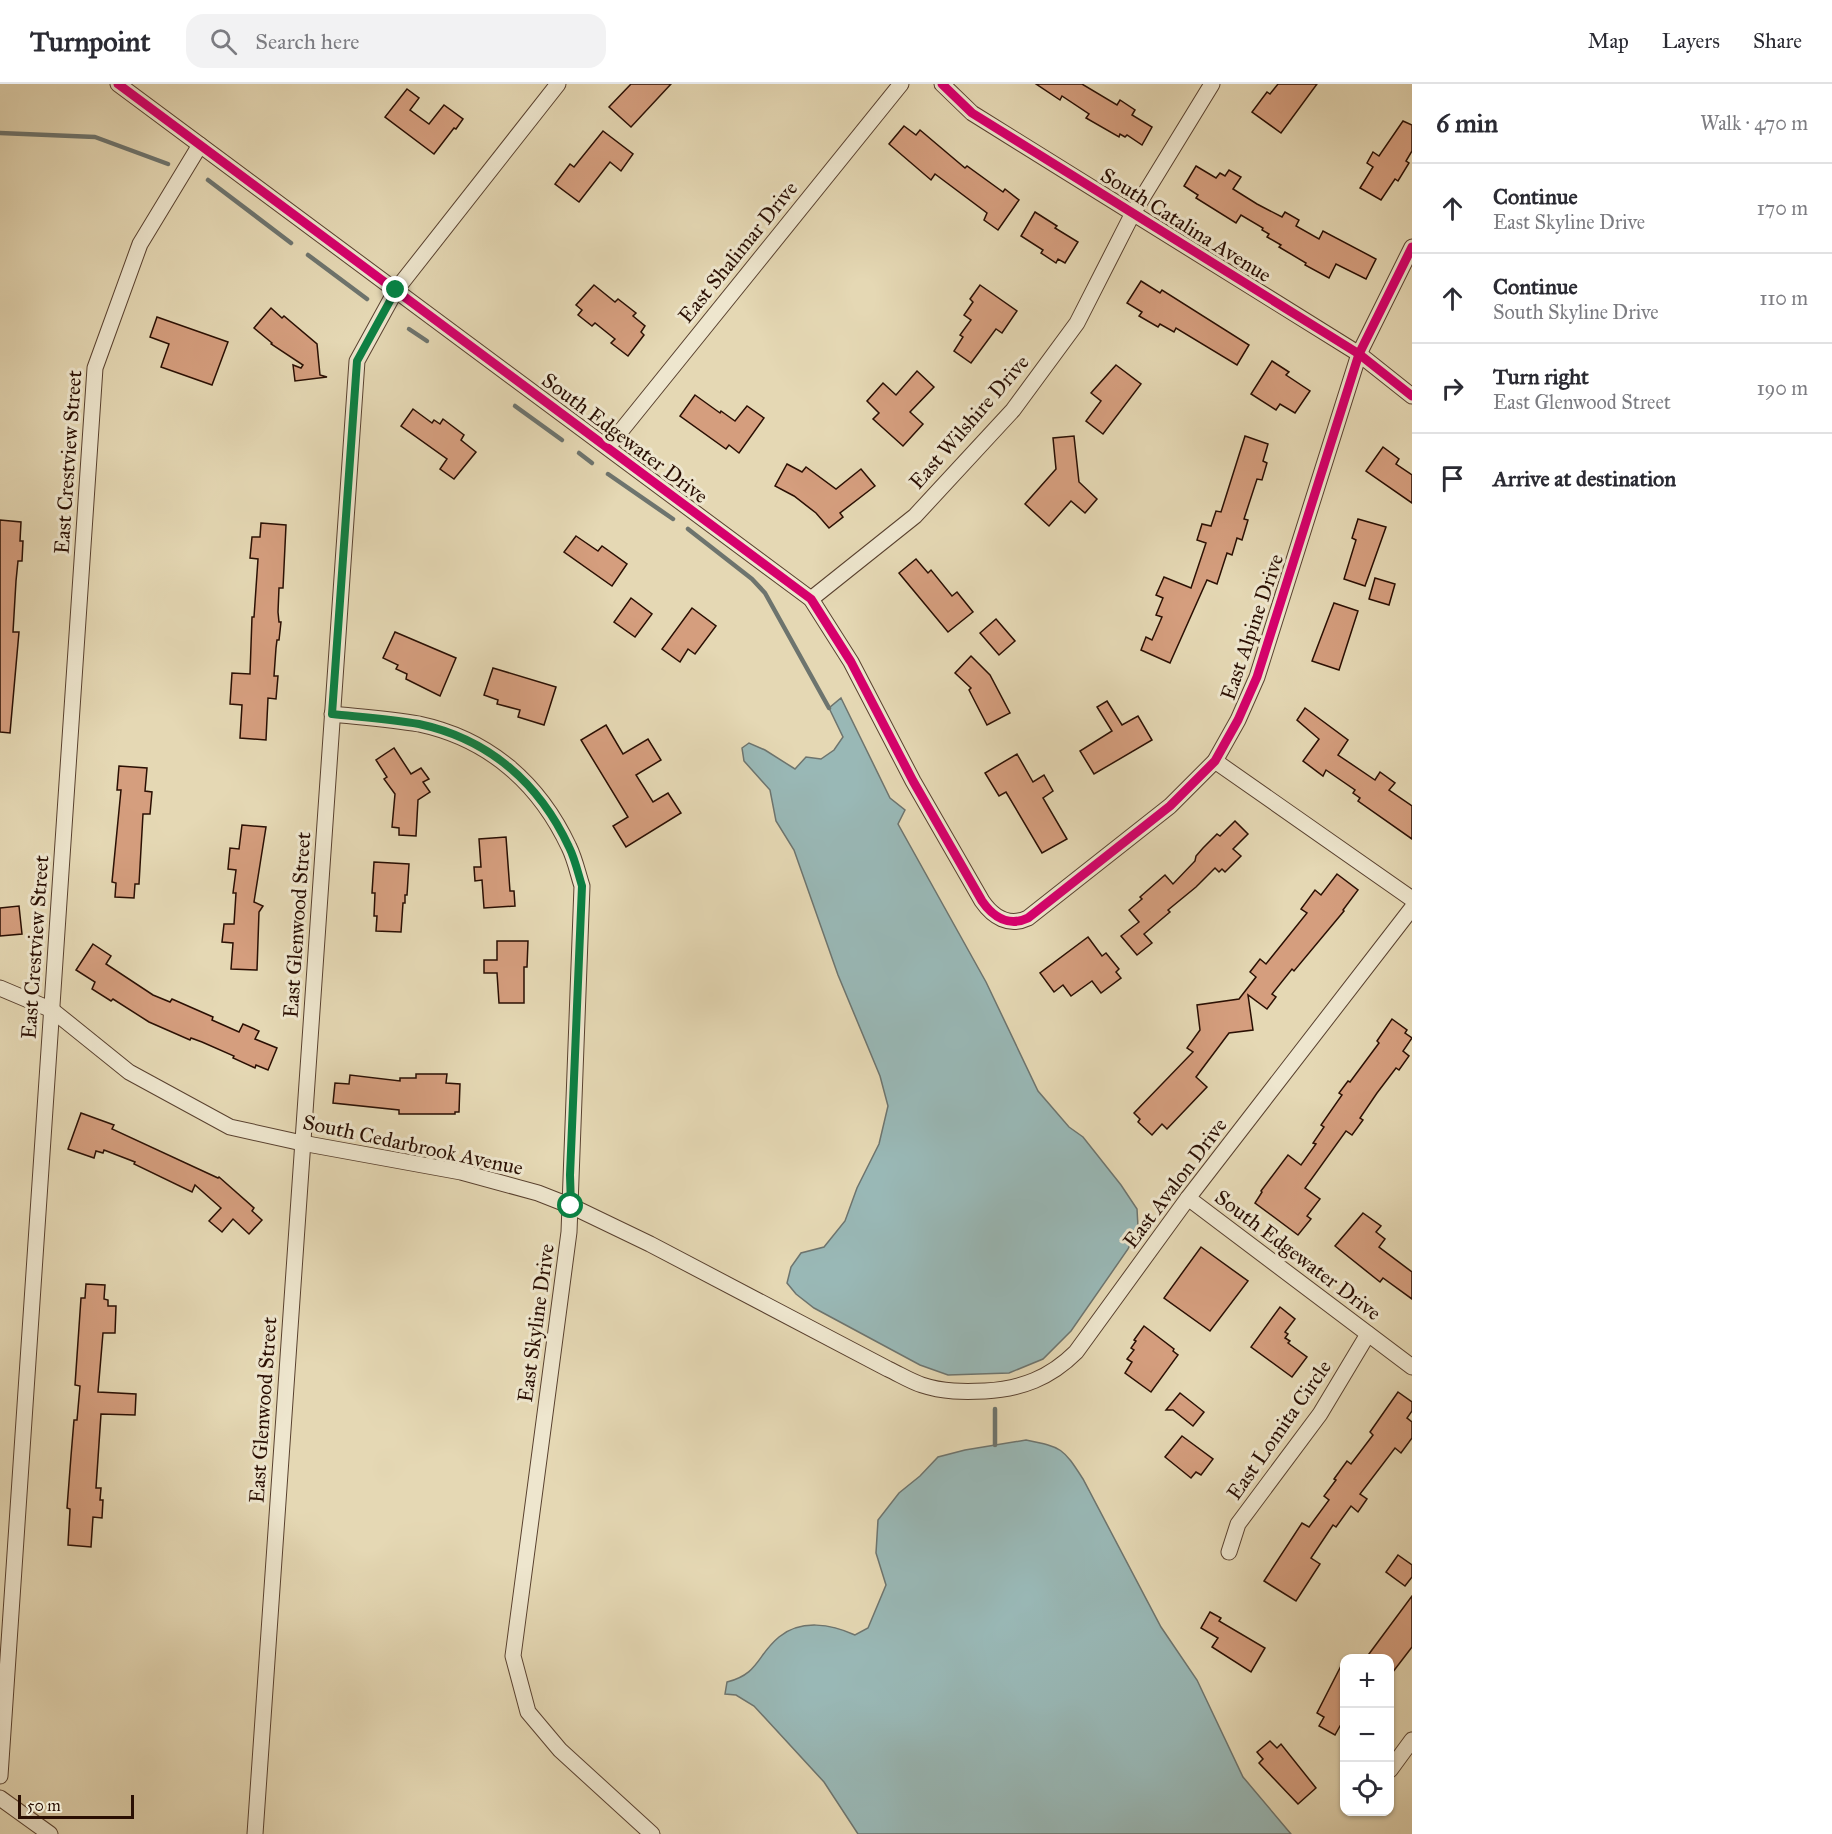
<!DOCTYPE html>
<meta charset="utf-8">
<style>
:root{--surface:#fff;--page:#f2f2f3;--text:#2b2b33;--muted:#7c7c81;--line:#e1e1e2}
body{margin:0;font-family:"IM FELL Great Primer",serif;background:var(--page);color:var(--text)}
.controls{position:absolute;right:18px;bottom:18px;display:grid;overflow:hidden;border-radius:12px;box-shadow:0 2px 4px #0004}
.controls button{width:54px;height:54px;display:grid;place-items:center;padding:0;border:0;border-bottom:2px solid var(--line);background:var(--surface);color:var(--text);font:30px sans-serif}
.scale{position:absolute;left:18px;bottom:15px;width:116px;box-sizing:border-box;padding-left:6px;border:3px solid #2a0f03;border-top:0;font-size:16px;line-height:21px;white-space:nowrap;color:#2a0f03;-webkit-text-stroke:4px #eee6ce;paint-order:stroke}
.stop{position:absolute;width:18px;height:18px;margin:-14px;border:4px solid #0b8043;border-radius:50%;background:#fff}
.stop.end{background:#0b8043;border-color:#fff;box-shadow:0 2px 6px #0008}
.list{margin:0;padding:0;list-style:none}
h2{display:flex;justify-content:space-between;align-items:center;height:78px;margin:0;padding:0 24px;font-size:26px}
h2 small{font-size:20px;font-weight:400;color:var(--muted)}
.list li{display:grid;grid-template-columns:39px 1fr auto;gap:18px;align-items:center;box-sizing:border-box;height:90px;padding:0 24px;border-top:2px solid var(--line)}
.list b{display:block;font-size:22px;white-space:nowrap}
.list p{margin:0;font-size:20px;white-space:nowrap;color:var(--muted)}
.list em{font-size:20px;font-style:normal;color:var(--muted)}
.icon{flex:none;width:33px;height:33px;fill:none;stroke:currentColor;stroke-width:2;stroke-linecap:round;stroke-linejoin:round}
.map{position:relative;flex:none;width:1412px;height:1750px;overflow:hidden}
header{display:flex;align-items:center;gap:36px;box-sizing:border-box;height:84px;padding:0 30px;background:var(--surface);border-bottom:2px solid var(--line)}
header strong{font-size:28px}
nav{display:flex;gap:33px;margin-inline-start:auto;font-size:21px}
.search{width:420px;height:54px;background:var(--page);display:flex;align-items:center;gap:15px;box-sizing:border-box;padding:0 21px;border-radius:18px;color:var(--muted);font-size:22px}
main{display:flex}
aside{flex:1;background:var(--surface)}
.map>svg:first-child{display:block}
</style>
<header>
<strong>Turnpoint</strong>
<div class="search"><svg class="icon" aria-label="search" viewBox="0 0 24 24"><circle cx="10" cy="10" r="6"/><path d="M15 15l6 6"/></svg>Search here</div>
<nav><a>Map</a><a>Layers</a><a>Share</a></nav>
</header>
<main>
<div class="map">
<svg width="1412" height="1750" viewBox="0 0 1412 1750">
<rect width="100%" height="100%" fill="#e5d8b4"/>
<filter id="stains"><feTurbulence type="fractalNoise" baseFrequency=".00333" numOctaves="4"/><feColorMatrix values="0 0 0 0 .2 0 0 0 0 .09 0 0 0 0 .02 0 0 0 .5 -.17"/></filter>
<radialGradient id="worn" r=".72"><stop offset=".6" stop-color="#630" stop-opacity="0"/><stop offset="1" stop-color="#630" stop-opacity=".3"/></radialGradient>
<g fill="#99b8b6" stroke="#6d746e" stroke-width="1.5">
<path d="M841,614l49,100 15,12 -7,14 88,158 52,109 31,36 14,10 38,48 16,24 1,18 -10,22 -57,82 -28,28 -34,14 -61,2 -28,-10 -106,-57 -18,-14 -9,-11 4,-16 10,-14 23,-6 21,-26 12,-33 22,-44 9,-38 -8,-30 -42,-101 -44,-125 -18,-29 -6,-31 -26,-29 -2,-13 7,-5 16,7 30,19 11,-12 15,2 13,-9 9,-13 -14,-29z"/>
<path d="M1026,1356c36,7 37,8 57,39l78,148 36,53 46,97 48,57h-433l-34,-52 -70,-76 -18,-11 -11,-1 2,-12c32,-8 30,-27 52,-45 22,-18 52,-13 76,-2l13,-7 18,-43 -10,-32 2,-33 21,-27 21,-17 18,-19 27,-7z"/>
</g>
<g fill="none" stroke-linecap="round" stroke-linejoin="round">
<g stroke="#6d746e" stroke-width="4.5">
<path d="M0,49l95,4 73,27"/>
<path d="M208,96l83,63"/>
<path d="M308,171l59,44"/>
<path d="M409,245l18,12"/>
<path d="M515,322l47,34"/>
<path d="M579,369l13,10"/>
<path d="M608,390l65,45"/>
<path d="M688,445l64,50 13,14 64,115"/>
<path d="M995,1325v36"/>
</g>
</g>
<g fill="#d59e7e" stroke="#2a0f03" stroke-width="1.5">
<path d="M631,0h40l-40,43 -22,-20z"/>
<path d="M1036,0h46l35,21 3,-5 15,10 -3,5 20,12 -10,18 -15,-10 -2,2 -5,-3 -1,3 -33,-19 3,-4 -27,-18 -2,4z"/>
<path d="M1278,0h39l-36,49 -29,-21 15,-20 3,2z"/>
<path d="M407,5l12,9 -9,12 19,14 15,-19 19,14 -7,10 -2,-1 -20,26 -49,-37z"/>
<path d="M1403,37l9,4v26l-6,10 3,2 -11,18 -3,-2 -14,21 -21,-12 13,-21 -6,-4 6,-11 6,4z"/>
<path d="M904,42l12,9 4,-5 45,38 2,-2 36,26 2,-3 14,11 -21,30 -14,-10 3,-7 -52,-39 -4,6 -42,-36z"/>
<path d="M603,47l30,23 -12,17 -11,-9 -31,40 -24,-18 15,-20 4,3z"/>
<path d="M1196,82l20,12 4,-5 5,3 4,-6 12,7 -8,12 24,15 25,13 3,-5 14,8 -3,6 23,13 4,-8 53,28 -10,20 -30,-15 -7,14 -24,-13 1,-2 -27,-16 2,-2 -14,-8 2,-3 -7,-4 1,-2 -22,-13 -5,8 -40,-25 2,-3 -14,-9z"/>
<path d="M1035,128l22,14 -2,2 23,14 -13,21 -7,-4 -2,4 -15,-10 2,-3 -22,-14z"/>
<path d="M1141,197l19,12 2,-3 87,55 -12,20 -61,-37 -2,4 -14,-8 -2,3 -19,-11 3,-4 -15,-9z"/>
<path d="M594,201l21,17 3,-3 18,14 -3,3 12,10 -4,6 3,3 -16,21 -17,-13 4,-4 -20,-16 -3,3 -14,-11 4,-5 -6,-5z"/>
<path d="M980,201l37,26 -15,22 -6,-4 -25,34 -17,-12 9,-14 -3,-2 11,-15 -7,-5 9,-13 -3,-3z"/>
<path d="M271,224l11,10 2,-2 33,28 3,31 7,2 -32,4 -2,-16 8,3 2,-3 -32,-21 1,-1 -18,-15z"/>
<path d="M157,233l71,25 -16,43 -51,-18 8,-23 -19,-7z"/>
<path d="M1272,277l17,11 -3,3 24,16 -15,22 -15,-9 -4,6 -25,-16z"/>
<path d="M1116,281l25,19 -38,50 -17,-13 15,-20 -10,-8z"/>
<path d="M917,287l17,16 -24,25 13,12 -20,22 -30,-27 6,-6 -12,-12 16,-18 13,12z"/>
<path d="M695,311l25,18 1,-2 14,10 12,-15 17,12 -25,35 -10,-8 -3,4 -46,-33z"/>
<path d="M413,325l19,14 2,-3 6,4 3,-5 21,16 -3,5 15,12 -22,27 -14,-10 7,-10 -46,-33z"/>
<path d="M1074,352l5,46 18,17 -12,14 -14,-12 -22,25 -24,-22 31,-35 -3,-31z"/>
<path d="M1245,352l23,8 -5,17 4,2 -5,17 -5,-1 -13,40 4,1 -6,20 -5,-2 -5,17 -5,-2 -10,31 -10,-4 -37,83 -29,-13 5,-13 6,3 10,-23 -6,-2 7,-17 -7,-3 8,-18 27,11 15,-45 -9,-3 5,-16 9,2 5,-15 5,1z"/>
<path d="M1383,363l16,12 -3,5 16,11v28l-46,-32z"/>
<path d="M787,380l15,8 4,-5 30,22 25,-20 14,17 -35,27 3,4 -14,11 -13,-15 -22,-17 -19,-10z"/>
<path d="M1358,435l28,8 -21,59 -21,-7 12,-39 -4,-2z"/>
<path d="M0,436l21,2 -1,19h3l-1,20h-4l-2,20 -3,51h6l-9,101 -10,-1z"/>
<path d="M261,439l25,2 -3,63h-4l-1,24 1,10h2l-2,18h-2l-1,8 -2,28h4l-2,23 -8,-1 -2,42 -26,-2 2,-33 -12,-1 2,-31 18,1 2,-57h2l4,-58 -8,-1 2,-21h8z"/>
<path d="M576,452l22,15 4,-5 25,18 -15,22 -48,-34z"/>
<path d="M916,475l12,14 3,-3 21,26 5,-4 16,20 -25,20 -49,-59z"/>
<path d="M1375,494l20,6 -6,21 -20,-6z"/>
<path d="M631,514l21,16 -17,23 -21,-15z"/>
<path d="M1334,519l24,8 -19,59 -27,-9z"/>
<path d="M692,524l24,18 -21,28 -7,-5 -8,13 -18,-13z"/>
<path d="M996,535l19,22 -16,14 -19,-22z"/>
<path d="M395,548l61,26 -16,38 -34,-17 1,-5 -11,-5 2,-4 -15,-7z"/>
<path d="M971,572l19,19 20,38 -23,12 -18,-35 2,-2 -16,-15z"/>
<path d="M493,584l63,19 -12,38 -26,-8 2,-7 -23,-6 1,-4 -14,-5z"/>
<path d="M1107,617l15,24 16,-9 14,24 -58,34 -14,-23 32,-20 -15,-24z"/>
<path d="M1305,624l43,32 -10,15 37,25 5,-8 15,11 -6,7 23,16v33l-54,-38 2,-3 -7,-5 2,-3 -29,-20 -3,6 -20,-15 16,-22 -22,-19z"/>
<path d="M606,641l17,29 25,-15 13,21 -25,15 17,27 15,-9 13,20 -55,34 -13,-21 15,-9 -47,-77z"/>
<path d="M394,664l17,26 10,-6 8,11 -6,3 7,10 -12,8 -2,36 -17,-1v-7l-7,-1 3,-33 -11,-15 3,-2 -11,-17z"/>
<path d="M1017,670l16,28 11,-7 9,16 -10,7 24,41 -25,14 -36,-61 -7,4 -14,-23z"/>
<path d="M119,682l28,2 -2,23 7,1 -2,22h-7l-4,70h-4l-1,14 -19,-1 1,-14 -4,-1 9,-92h-4z"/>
<path d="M1235,737l13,13 -15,15 8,7 -16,16 -3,-3 -3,3 -4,-4 -19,19 -28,23 2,2 -26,22 8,9 -15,12 -16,-19 18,-14 -10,-12 13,-11 -2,-2 25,-22 8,9 22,-23 1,-5 7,-8 14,-14 3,2z"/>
<path d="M242,741l24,2 -12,75 9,4 -4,6 -2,58 -26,-1 2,-26 -11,-1 2,-18h10l2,-31h-3l3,-23 -8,-1 2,-21 9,1z"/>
<path d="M506,753l4,54h4l1,15 -31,2 -2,-28 -7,1 -1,-14h7l-2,-28z"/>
<path d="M374,778l35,2 -2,31h-2v8h-2l-2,29 -25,-1 1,-15h-3l1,-23h-3z"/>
<path d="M1337,790l21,16 -15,20 1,1 -50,60 -2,-2 -20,25 4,3 -9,12 -19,-14 5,35 -24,3 -33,44 11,10 -40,42 -5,-5 -10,11 -14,-13 2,-3 -6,-6 59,-61 -6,-4 13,-18 -3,-25 42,-6 17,-22 -6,-5 10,-13 6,5 41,-51 -6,-4 14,-19 6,5z"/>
<path d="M19,822l3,28 -22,2v-28z"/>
<path d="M1088,853l14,19 4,-3 13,16 -3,3 5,6 -20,15 -9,-12 -21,15 -8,-11 -9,7 -14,-19z"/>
<path d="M497,857h31l-1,26h-3v36h-25l-2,-30h-13v-13h13z"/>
<path d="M93,860l18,12 -5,8 47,31 17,7 2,-3 41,18 -1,3 27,12 4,-8 16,7 -4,8 22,9 -9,22 -12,-5 -1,3 -22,-10 1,-2 -32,-14 -11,-4 -1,2 -41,-18 -36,-23 -2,2 -19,-12 3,-7 -19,-12z"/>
<path d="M1392,935l15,11 -2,3 7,5 -9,13 6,5 -10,14 -3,-2 -19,25 -17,25 3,2 -11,15 -6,-4 -41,57 15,11 -13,17 4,3 -13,16 -43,-32 7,-11 -1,-1 27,-36 13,10 15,-21 -3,-1 11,-16 -3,-2 21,-30 -3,-2 9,-12 2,1 29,-39 -2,-2z"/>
<path d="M416,990h31l-1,9 14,1 -1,28h-4v2h-56v-4l-66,-7 2,-20 14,1 1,-9 50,6v-3h16z"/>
<path d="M81,1029l33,12 -2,4 106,49 1,-1 35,31 -2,3 10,9 -13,14 -16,-15 -11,13 -13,-11 12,-13 -26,-23 -3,7 -58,-28 1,-2 -31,-12 -1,3 -7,-2 -2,7 -26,-9z"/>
<path d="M1363,1129l18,13 -5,6 9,7 -6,8 33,25v27l-29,-21 -3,4 -45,-36z"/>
<path d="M1201,1163l47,34 -38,50 -46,-33z"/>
<path d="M86,1200l19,1 -1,14 4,1v6h8l-1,27h-12l-5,59 38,2 -1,21 -34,-1 -5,74h5l-1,12h3l-1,18 -9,-1 -2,30 -23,-2 2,-36 -3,-1 4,-52 3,-36h3l3,-34 -5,-1 6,-87h4z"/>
<path d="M1280,1223l15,12 -10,13 3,2 -3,4 5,3 -2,2 19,14 -15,20 -41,-30z"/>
<path d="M1144,1242l30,23 -1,2 5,4 -27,37 -26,-19 7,-11 -5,-3 7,-9 -3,-2 5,-7 -2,-1z"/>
<path d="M1398,1308l14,10v9l-5,7 5,4v16l-11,15 -6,-5 -35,46 7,5 -9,13 -7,-6 -15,21 -3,-2 -22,33 9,6 -24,37 -32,-20 38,-58 7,4 20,-27 -5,-4 12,-16 -2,-1 13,-18 4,3 22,-29 -3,-3z"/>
<path d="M1180,1309l24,19 -11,14 -20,-16h-7z"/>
<path d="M1182,1352l31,23 -12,16 -5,-3 -5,6 -26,-21z"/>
<path d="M1398,1471l14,10v12l-7,9 -19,-14z"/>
<path d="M1412,1512v51l-23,30v-18h-14l-6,-5z"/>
<path d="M1210,1528l11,6 -2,3 46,27 -14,24 -39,-25 6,-9 -17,-10z"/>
<path d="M1344,1576v69l-4,-3 -5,9 -16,-9 5,-9 -7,-4z"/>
<path d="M1270,1657l7,7 4,-4 35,44 -18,16 -39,-41 4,-4 -6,-7z"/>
</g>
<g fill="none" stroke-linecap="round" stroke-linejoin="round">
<defs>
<g id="minor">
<path d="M118,0l693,515 40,63 62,119 69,120c11,16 27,26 46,17l142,-112 45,-45 23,-41 19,-43 102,-323 53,-107"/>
<path d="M942,0l30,29 387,241 53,42"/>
<path d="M608,363l293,-363"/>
<path d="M811,515l104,-83 98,-106 64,-87 56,-110 79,-129"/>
<path d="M332,630c29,3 59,5 87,10 70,15 120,59 150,123 6,12 9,27 13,39l-13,346 -56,424 15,56 32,38 92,84"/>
<path d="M1215,677l197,138"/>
<path d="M0,904l52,22 77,62 101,55 72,16 159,29 77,21 33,13 79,38 238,125c11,5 22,12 34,16 21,7 42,7 63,6 36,-2 65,-13 91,-39l112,-154 224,-290"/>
<path d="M1188,1114l224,169"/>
<path d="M1229,1468l9,-28 82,-110 48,-80"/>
<path d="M1390,1686l22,-30"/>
<path d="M0,1692l95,-1408 45,-124 60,-99"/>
<path d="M0,1714l50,36"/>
<path d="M255,1750l102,-1473 39,-71 162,-206"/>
</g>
</defs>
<use href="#minor" stroke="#59412f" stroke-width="17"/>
<use href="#minor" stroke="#eee6ce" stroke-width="15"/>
<defs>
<g id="cycleway">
<path d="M118,0l693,515 40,63 62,119 69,120c11,16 27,26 46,17l142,-112 45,-45 23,-41 19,-43 102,-323 53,-107"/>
<path d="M942,0l30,29 387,241 53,42"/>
</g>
</defs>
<use href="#cycleway" stroke="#eee6ce" stroke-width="13"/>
<use href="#cycleway" stroke="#d6006c" stroke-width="9"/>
</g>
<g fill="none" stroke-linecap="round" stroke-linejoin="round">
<path stroke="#0b8043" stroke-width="8" d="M396,206l-39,71 -25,353c29,3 59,5 87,10 70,15 120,59 150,123 6,12 9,26 13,39l-12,289 1,31"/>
</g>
<g text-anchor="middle" stroke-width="6" stroke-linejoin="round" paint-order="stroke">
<g font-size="21" fill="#2a0f03" stroke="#eee6ce">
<text transform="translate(1186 141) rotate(32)" y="7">South Catalina Avenue</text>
<text transform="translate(738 168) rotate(-51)" y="7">East Shalimar Drive</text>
<text transform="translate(969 338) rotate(-49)" y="7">East Wilshire Drive</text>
<text transform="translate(625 354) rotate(37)" y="7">South Edgewater Drive</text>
<text transform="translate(68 378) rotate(-86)" y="7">East Crestview Street</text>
<text transform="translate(1252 543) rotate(-71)" y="7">East Alpine Drive</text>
<text transform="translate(297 841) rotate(-86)" y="7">East Glenwood Street</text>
<text transform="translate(35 863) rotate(-86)" y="7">East Crestview Street</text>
<text transform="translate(413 1061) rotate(12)" y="7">South Cedarbrook Avenue</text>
<text transform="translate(1175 1099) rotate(-53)" y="7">East Avalon Drive</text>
<text transform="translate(1298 1171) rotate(37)" y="7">South Edgewater Drive</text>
<text transform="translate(536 1239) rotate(-82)" y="7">East Skyline Drive</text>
<text transform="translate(263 1326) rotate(-86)" y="7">East Glenwood Street</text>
<text transform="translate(1279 1346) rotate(-55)" y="7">East Lomita Circle</text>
</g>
</g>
<rect width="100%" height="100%" filter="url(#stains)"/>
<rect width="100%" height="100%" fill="url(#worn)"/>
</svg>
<div class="controls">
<button>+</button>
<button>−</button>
<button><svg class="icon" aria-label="locate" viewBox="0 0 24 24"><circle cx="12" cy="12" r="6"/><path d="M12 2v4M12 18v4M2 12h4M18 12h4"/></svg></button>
</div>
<div class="scale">50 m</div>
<div class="stop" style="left:571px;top:1122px"></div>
<div class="stop end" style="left:396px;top:206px"></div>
</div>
<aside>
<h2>6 min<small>Walk · 470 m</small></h2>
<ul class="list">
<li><svg class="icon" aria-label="ahead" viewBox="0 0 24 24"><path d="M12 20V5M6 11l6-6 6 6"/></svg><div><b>Continue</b><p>East Skyline Drive</p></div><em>170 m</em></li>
<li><svg class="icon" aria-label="ahead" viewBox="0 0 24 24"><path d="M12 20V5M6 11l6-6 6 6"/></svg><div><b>Continue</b><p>South Skyline Drive</p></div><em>110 m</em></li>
<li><svg class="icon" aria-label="right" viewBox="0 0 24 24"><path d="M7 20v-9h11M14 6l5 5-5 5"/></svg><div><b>Turn right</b><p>East Glenwood Street</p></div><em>190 m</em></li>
<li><svg class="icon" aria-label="arrive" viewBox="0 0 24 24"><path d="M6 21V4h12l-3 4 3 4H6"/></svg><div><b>Arrive at destination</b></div></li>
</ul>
</aside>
</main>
